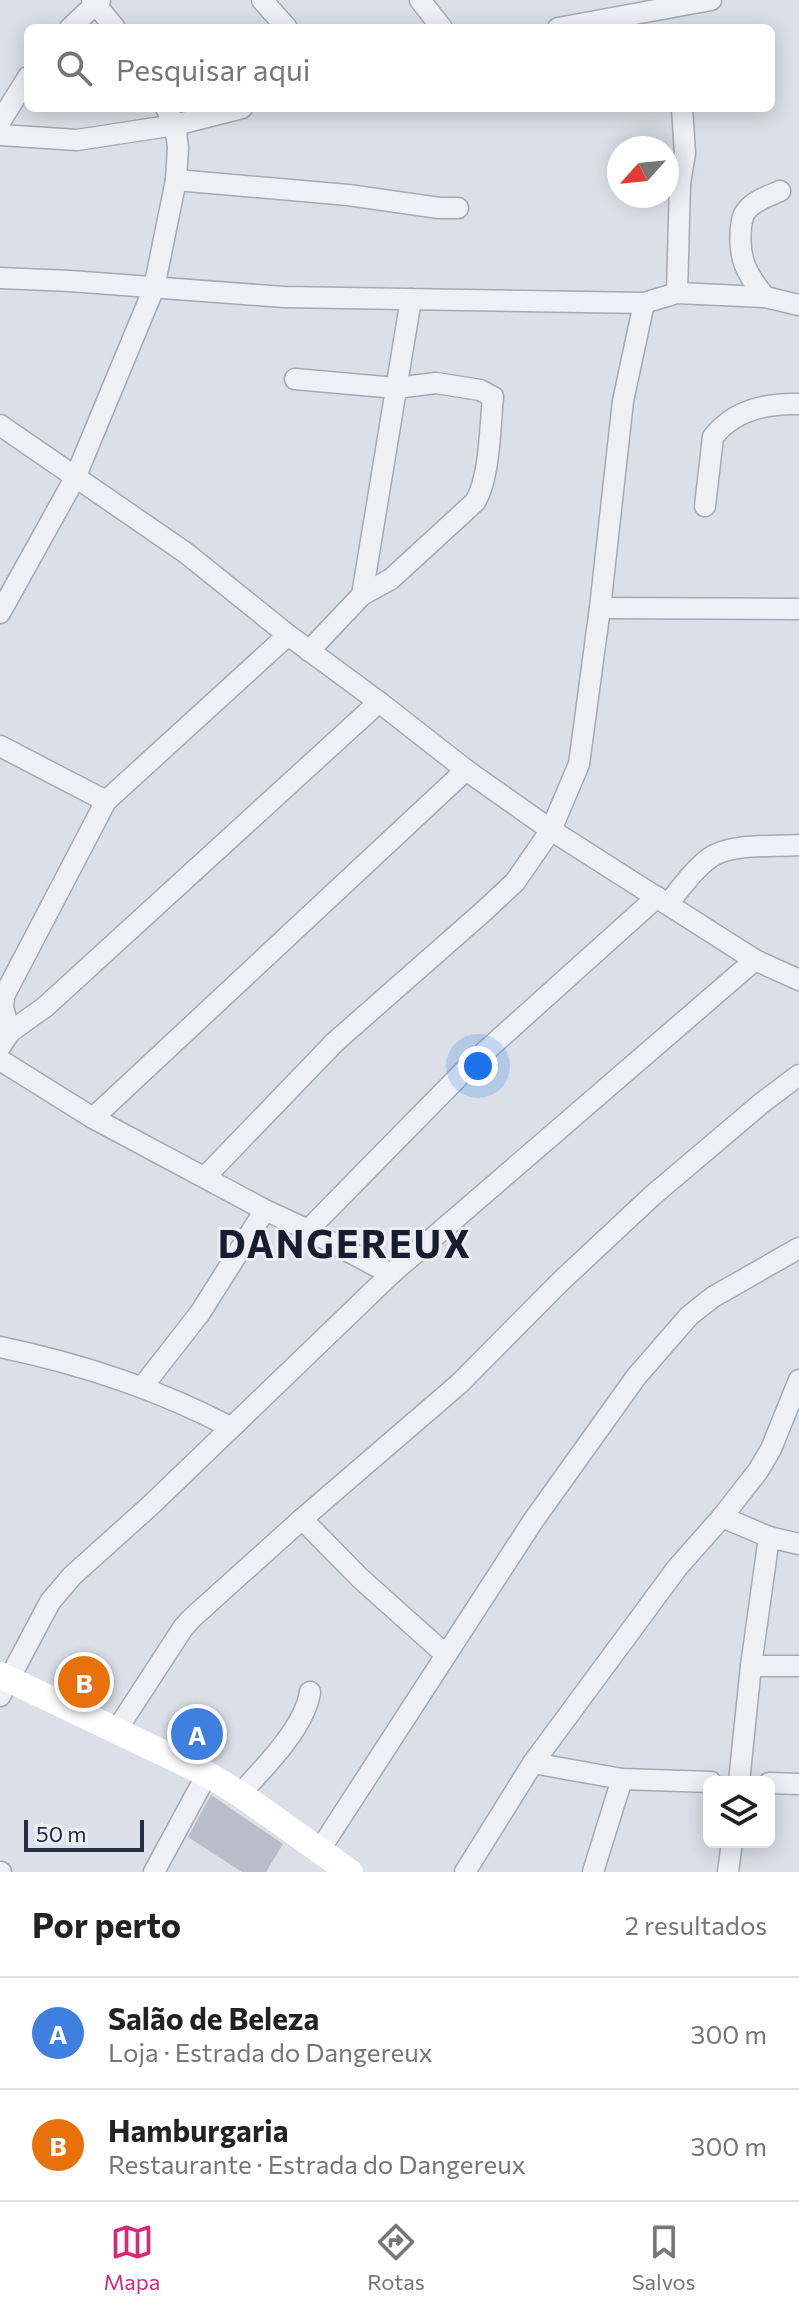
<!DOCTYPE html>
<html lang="pt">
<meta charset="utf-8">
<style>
:root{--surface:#fff;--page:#f6f6f6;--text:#222;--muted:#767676;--line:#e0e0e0;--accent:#db2777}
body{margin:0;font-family:Commissioner,sans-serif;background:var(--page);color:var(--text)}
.controls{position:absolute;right:24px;bottom:24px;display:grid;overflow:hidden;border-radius:12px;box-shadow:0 4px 20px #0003}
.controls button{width:72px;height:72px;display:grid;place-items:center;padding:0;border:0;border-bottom:2px solid var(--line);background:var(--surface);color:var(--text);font:40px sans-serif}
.compass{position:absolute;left:607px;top:136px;width:72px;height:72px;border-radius:50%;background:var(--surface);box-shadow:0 4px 20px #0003;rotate:243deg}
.scale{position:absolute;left:24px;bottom:20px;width:120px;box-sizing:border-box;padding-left:8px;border:4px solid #242b3e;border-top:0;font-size:22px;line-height:28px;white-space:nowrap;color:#242b3e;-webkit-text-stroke:6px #ebeef5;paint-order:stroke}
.you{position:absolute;left:478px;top:1066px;width:28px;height:28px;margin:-20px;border:6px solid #fff;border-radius:50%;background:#1a73e8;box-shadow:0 0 0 12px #1a73e833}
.badge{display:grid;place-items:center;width:52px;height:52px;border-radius:50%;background:var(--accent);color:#fff;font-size:26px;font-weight:700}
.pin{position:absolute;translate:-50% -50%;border:4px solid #fff;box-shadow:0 2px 8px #0006}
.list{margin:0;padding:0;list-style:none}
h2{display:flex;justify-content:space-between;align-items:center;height:104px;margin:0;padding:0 32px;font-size:34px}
h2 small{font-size:26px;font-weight:400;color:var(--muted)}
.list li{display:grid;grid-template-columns:52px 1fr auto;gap:24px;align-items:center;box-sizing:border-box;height:112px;padding:0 32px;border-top:2px solid var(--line)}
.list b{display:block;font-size:30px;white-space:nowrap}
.list p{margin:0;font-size:26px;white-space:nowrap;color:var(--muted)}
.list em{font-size:26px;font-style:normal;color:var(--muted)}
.icon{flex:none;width:44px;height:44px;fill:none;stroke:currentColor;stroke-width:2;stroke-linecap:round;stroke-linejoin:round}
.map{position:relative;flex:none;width:799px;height:1872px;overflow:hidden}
.search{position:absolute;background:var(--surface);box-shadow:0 4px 20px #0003;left:24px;right:24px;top:24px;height:88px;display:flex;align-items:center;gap:20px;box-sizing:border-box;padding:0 28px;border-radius:12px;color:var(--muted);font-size:30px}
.sheet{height:328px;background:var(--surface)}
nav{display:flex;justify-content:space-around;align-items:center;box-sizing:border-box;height:112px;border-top:2px solid var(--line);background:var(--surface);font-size:22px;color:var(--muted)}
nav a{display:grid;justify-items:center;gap:4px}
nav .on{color:var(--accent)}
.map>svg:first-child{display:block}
</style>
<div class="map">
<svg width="799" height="1872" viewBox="0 0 799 1872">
<rect width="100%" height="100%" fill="#dbdfe7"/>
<path fill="#b8bdca" d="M211,1795l72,49 -17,28h-24l-54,-35z"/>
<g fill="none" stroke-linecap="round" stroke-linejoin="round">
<defs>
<g id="minor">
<path d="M92,0l23,28"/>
<path d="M262,0l25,28"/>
<path d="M420,0l22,28"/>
<path d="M70,28l30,-28"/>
<path d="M558,28l153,-28"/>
<path d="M0,122l28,-45"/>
<path d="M0,135l77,5 98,-15 67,-17"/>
<path d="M176,180l172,15 91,13h19"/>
<path d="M0,278l70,3 214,16 360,6 33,-10 88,4 34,8"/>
<path d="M677,293l3,-110 5,-30 -3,-45"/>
<path d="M765,297c-19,-24 -27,-38 -24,-70 1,-6 1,-12 6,-17 8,-10 22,-14 33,-19"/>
<path d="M295,379l101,9 40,-5 44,7 13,7c-3,29 -3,81 -18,105l-84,77 -29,16"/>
<path d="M0,425l186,128 102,82 91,67 87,68 85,60 204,130 44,20"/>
<path d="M705,506l8,-69c21,-27 53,-34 86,-33"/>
<path d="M600,608l199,1"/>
<path d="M0,613l75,-135 79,-190 22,-108 2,-33 -3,-22 -9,-17"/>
<path d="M309,651l53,-56 49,-296"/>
<path d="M0,746l106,55"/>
<path d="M668,904c13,-16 26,-35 43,-47 21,-14 63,-10 88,-12"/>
<path d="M10,1032l35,-25 334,-305"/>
<path d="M0,1047l10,-15 -7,-24 1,-12 102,-195 182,-166"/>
<path d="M0,1060l93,58 172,92 43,20 83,44"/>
<path d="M93,1118l373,-348"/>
<path d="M205,1177l130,-135 149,-131 31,-29 36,-52 28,-66 21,-156 23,-207 21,-98"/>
<path d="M308,1230l161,-164 188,-169"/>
<path d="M0,1347c82,17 156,41 230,80"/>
<path d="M143,1386l57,-73 65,-103"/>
<path d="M722,1517l47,20 30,7"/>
<path d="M302,1519l58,59 86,77"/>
<path d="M751,1666h48"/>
<path d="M0,1696l50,-94 22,-26 80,-72 239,-230 364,-314"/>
<path d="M116,1731l67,-103 9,-10 110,-99 158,-136 100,-101 92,-86 111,-94 36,-27"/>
<path d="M533,1763l89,16 89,3"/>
<path d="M739,1782l12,-116 18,-129"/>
<path d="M769,1783l30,1"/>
<path d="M240,1794c24,-26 65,-67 70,-102"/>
<path d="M319,1851l214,-330 103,-144 53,-61 24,-19 86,-49"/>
<path d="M0,1872h1"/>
<path d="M154,1872l53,-98"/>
<path d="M465,1872l68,-109 144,-195 45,-51 36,-46 13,-22 28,-69"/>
<path d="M593,1872l29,-93"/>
<path d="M728,1872l4,-30"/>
</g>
</defs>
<use href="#minor" stroke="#a4a9b4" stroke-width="23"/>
<use href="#minor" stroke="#eef0f5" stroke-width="20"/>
<path stroke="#fff" stroke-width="26" d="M0,1675l207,99 33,20 110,78"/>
</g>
<g text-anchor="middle" stroke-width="6" stroke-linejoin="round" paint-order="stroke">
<g font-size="38" font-weight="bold" letter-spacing="2" fill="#171c2f" stroke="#ebeef5">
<text x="345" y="1258">DANGEREUX</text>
</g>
</g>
</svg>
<div class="controls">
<button><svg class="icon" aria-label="layers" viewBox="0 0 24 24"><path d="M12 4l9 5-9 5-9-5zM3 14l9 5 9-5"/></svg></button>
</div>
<svg class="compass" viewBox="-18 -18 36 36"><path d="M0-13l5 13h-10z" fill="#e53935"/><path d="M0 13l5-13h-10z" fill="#767676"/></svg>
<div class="scale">50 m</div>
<div class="you"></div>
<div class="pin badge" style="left:197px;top:1734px;background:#3f7fe0">A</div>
<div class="pin badge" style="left:84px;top:1682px;background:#e8710a">B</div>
<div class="search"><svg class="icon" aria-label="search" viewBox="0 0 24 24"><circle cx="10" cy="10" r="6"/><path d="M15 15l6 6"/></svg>Pesquisar aqui</div>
</div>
<section class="sheet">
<h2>Por perto<small>2 resultados</small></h2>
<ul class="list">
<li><span class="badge" style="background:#3f7fe0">A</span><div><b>Salão de Beleza</b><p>Loja · Estrada do Dangereux</p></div><em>300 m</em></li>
<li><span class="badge" style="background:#e8710a">B</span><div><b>Hamburgaria</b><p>Restaurante · Estrada do Dangereux</p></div><em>300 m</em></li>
</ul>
</section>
<nav>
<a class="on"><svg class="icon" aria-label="map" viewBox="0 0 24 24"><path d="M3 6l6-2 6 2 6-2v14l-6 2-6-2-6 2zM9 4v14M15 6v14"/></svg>Mapa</a>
<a><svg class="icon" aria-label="directions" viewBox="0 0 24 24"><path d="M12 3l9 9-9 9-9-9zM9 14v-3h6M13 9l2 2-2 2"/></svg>Rotas</a>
<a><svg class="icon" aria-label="saved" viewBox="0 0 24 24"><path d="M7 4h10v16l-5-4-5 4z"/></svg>Salvos</a>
</nav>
